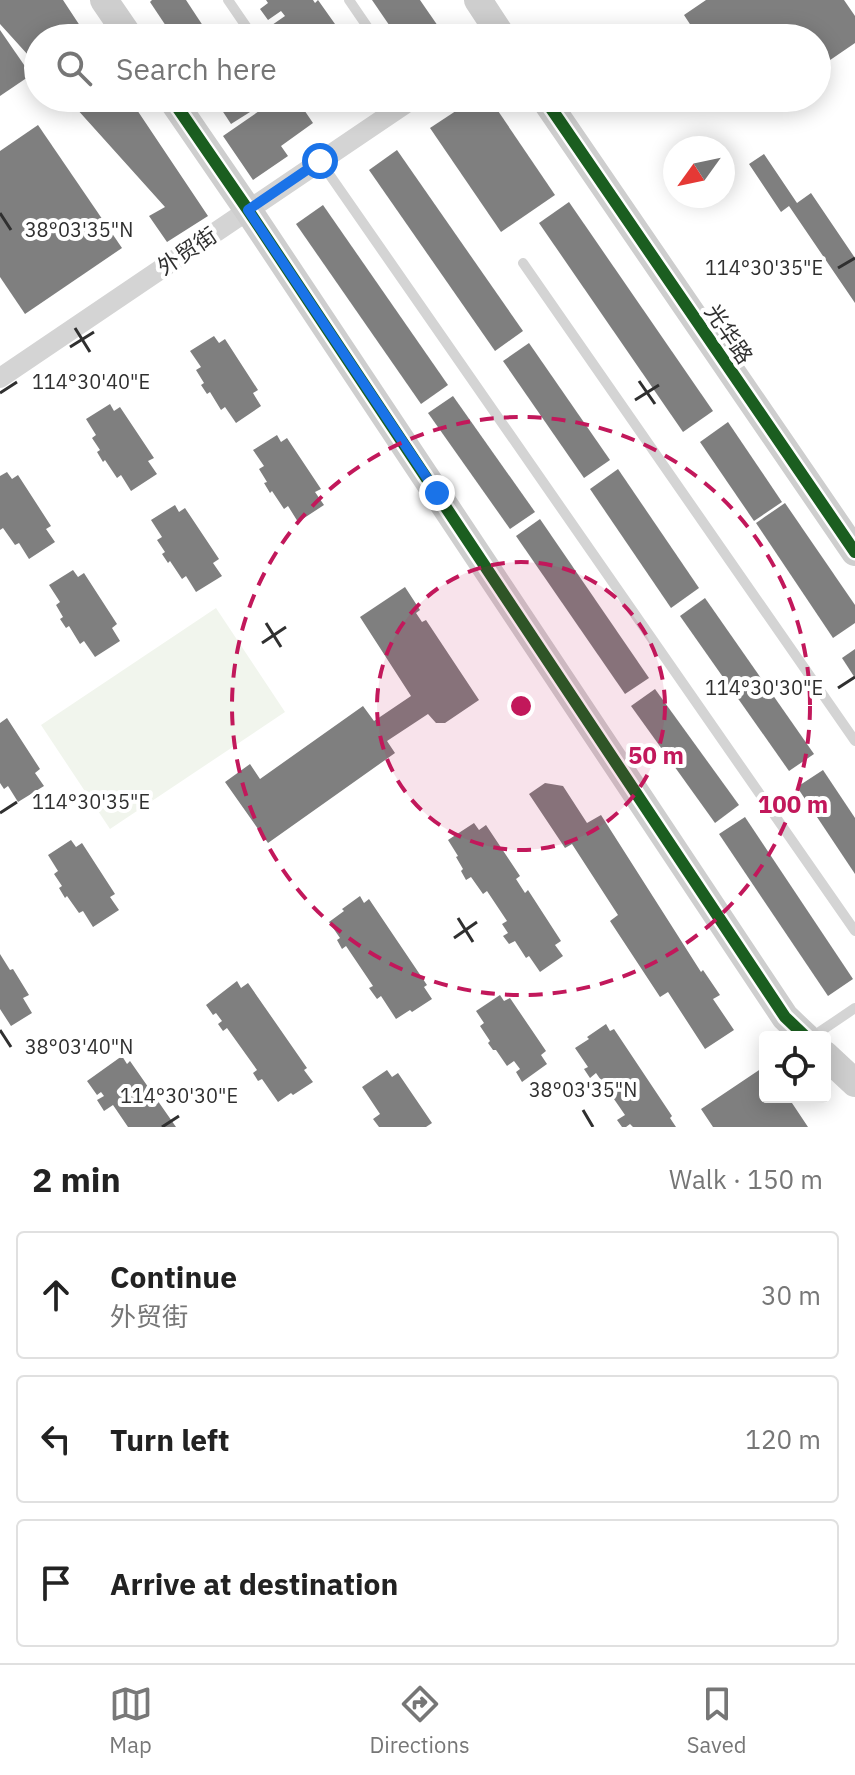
<!DOCTYPE html>
<meta charset="utf-8">
<style>
:root{--surface:#fff;--page:#f2f2f2;--text:#222;--muted:#767676;--line:#e0e0e0;--accent:#787878}
body{margin:0;font-family:"IBM Plex Sans","Noto Sans SC",sans-serif;background:var(--page);color:var(--text)}
.controls{position:absolute;right:24px;bottom:24px;display:grid;overflow:hidden;border-radius:8px;box-shadow:0 4px 20px #0003}
.controls button{width:72px;height:72px;display:grid;place-items:center;padding:0;border:0;border-bottom:2px solid var(--line);background:var(--surface);color:var(--text);font:40px sans-serif}
.compass{position:absolute;left:663px;top:136px;width:72px;height:72px;border-radius:50%;background:var(--surface);box-shadow:0 4px 20px #0003;rotate:237deg}
.stop{position:absolute;width:24px;height:24px;margin:-18px;border:6px solid #1a73e8;border-radius:50%;background:#fff}
.stop.end{background:#1a73e8;border-color:#fff;box-shadow:0 2px 8px #0008}
.list{margin:0;padding:0;list-style:none}
h2{display:flex;justify-content:space-between;align-items:center;height:104px;margin:0;padding:0 32px;font-size:34px}
h2 small{font-size:26px;font-weight:400;color:var(--muted)}
.list li{display:grid;grid-template-columns:52px 1fr auto;gap:24px;align-items:center;box-sizing:border-box;height:128px;margin:0 16px 16px;padding:0 16px;border:2px solid var(--line);border-radius:8px}
.list b{display:block;font-size:30px;white-space:nowrap}
.list p{margin:0;font-size:26px;white-space:nowrap;color:var(--muted)}
.list em{font-size:26px;font-style:normal;color:var(--muted)}
.icon{flex:none;width:44px;height:44px;fill:none;stroke:currentColor;stroke-width:2;stroke-linecap:round;stroke-linejoin:round}
.map{position:relative;flex:none;width:855px;height:1127px;overflow:hidden}
.search{position:absolute;background:var(--surface);box-shadow:0 4px 20px #0003;left:24px;right:24px;top:24px;height:88px;display:flex;align-items:center;gap:20px;box-sizing:border-box;padding:0 28px;border-radius:44px;color:var(--muted);font-size:30px}
.sheet{height:536px;background:var(--surface)}
nav{display:flex;justify-content:space-around;align-items:center;box-sizing:border-box;height:112px;border-top:2px solid var(--line);background:var(--surface);font-size:22px;color:var(--muted)}
nav a{display:grid;justify-items:center;gap:4px}
nav .on{color:var(--accent)}
.map>svg:first-child{display:block}
</style>
<div class="map">
<svg width="855" height="1127" viewBox="0 0 855 1127">
<rect width="100%" height="100%" fill="#fff"/>
<path fill="#f1f5ed" d="M216,608l69,104 -175,117 -69,-104z"/>
<g fill="#7f7f7f">
<path d="M0,0h63l25,38h-50v28l-38,-42z"/>
<path d="M152,0h34l25,38h-37l-24,-36z"/>
<path d="M266,0h47l2,3 3,-3 17,24 -3,2 8,12h-47l-2,-3 -4,3h-5l-10,-13 13,-9 -4,-5 -13,9 -8,-11 8,-6z"/>
<path d="M372,0h48l20,29 -14,9h-28z"/>
<path d="M706,0h138l11,16v27l-38,26v-31h-118l-15,-23z"/>
<path d="M0,30l31,45 -31,21z"/>
<path d="M67,98h62l79,118 -41,26 -18,-26 16,-9z"/>
<path d="M214,98h38l6,9 -27,17z"/>
<path d="M278,98h18l17,25 -32,23 7,10 -35,24 -30,-44z"/>
<path d="M474,99l20,6 61,90 -54,37 -71,-104z"/>
<path d="M38,125l84,123 -97,66 -25,-37v-126z"/>
<path d="M397,150l126,181 -28,20 -126,-181z"/>
<path d="M764,154l33,49 14,-10 44,65v45l-66,-97 -8,6 -32,-48z"/>
<path d="M569,202l144,209 -30,21 -144,-209z"/>
<path d="M323,205l125,180 -27,19 -125,-180z"/>
<path d="M214,336l5,7 6,-4 33,51 -5,3 8,13 -25,17 -11,-16 -4,3 -11,-18 -3,2 -6,-9 3,-2 -8,-13 5,-3 -11,-16z"/>
<path d="M529,343l81,117 -26,18 -81,-117z"/>
<path d="M453,396l82,116 -25,17 -82,-116z"/>
<path d="M110,404l4,7 6,-4 34,51 -6,3 9,13 -26,17 -10,-16 -4,3 -12,-18 -2,2 -6,-10 3,-2 -8,-12 4,-3 -10,-16z"/>
<path d="M728,422l54,80 -28,19 -54,-79z"/>
<path d="M277,435l4,7 6,-4 34,51 -6,3 9,13 -26,17 -10,-16 -4,3 -12,-18 -2,2 -6,-10 3,-1 -8,-13 5,-3 -11,-16z"/>
<path d="M618,469l81,119 -28,20 -81,-119z"/>
<path d="M7,472l5,7 6,-4 33,51 -5,3 9,13 -26,17 -10,-16 -4,2 -12,-17 -3,2v-54z"/>
<path d="M785,503l70,102v18l-22,15 -77,-115z"/>
<path d="M175,505l4,7 6,-4 34,51 -6,4 9,13 -26,16 -10,-16 -4,3 -12,-18 -2,2 -6,-9 3,-2 -8,-12 5,-3 -11,-17z"/>
<path d="M540,519l109,159 -24,16 -109,-158z"/>
<path d="M73,570l5,7 6,-4 33,51 -5,4 8,13 -25,16 -11,-16 -4,3 -11,-18 -3,2 -6,-9 3,-2 -7,-12 4,-3 -11,-17z"/>
<path d="M405,587l15,23 -4,3 6,9 4,-2 53,80 -34,23h-9l-8,-9 -41,27 8,12 -127,90 -43,-61 25,-18 10,15 103,-73 11,15 37,-25 -51,-79z"/>
<path d="M705,598l109,156 -25,17 -109,-155z"/>
<path d="M855,649v29l-13,-20z"/>
<path d="M655,689l84,116 -24,18 -84,-117z"/>
<path d="M7,718l33,51 -5,4 9,13 -26,16 -10,-16 -4,3 -4,-6v-60z"/>
<path d="M823,770l32,48v56l-58,-87z"/>
<path d="M545,783l18,3 24,37 14,-8 100,157 2,-2 17,25 -7,4 21,31 -29,19 -37,-57 -8,5 -50,-76 8,-6 -46,-71 -7,4 -36,-54z"/>
<path d="M745,817l108,162 -25,17 -109,-162z"/>
<path d="M474,823l5,7 7,-5 34,51 -4,3 9,14 3,-3 33,51 -6,4 8,11 -23,16 -11,-16 -3,2 -11,-17 -6,3 -6,-8 5,-3 -6,-9 5,-3 -20,-30 -4,3 -12,-17 -5,3 -5,-9 2,-2 -7,-12 2,-1 -10,-16z"/>
<path d="M71,840l5,7 6,-4 33,51 -5,3 9,13 -26,17 -10,-16 -4,2 -12,-17 -2,2 -6,-10 3,-2 -8,-12 4,-3 -10,-16z"/>
<path d="M360,896l4,7 5,-4 58,86 -3,2 8,12 -20,13 -2,-2 -14,9 -15,-23 -4,3 -8,-11 4,-2 -27,-40 -4,3 -5,-9 3,-2 -11,-16 15,-11 -2,-2z"/>
<path d="M0,954l10,16 3,-1 16,26 -6,3 9,15 -21,13 -11,-17z"/>
<path d="M237,981l4,7 7,-5 59,85 -3,2 9,12 -20,13 -2,-2 -13,9 -16,-23 -4,2 -5,-8 4,-3 -30,-42 -4,3 -5,-7 4,-3 -6,-8 -3,2 -7,-10z"/>
<path d="M500,995l4,6 6,-3 36,53 -5,4 6,9 -25,18 -6,-10 4,-3 -6,-8 -7,5 -11,-16h-3l-5,-7 2,-2 -10,-15 4,-3 -8,-12z"/>
<path d="M606,1024l4,7 4,-2 58,87 -2,2 6,9h-43l-3,-3 -4,3h-4l-5,-7 8,-5 -29,-42 -6,5 -6,-9 4,-2 -13,-19 14,-9 -2,-2z"/>
<path d="M122,1056l5,8 3,-3 46,66h-48l-15,-22 -9,6 -7,-11 7,-4 -3,-4 -4,3 -10,-14z"/>
<path d="M765,1066v31h23l20,30h-95l-12,-18z"/>
<path d="M387,1070l5,7 6,-4 34,50 -6,4h-47l-6,-8 7,-5 -18,-27z"/>
</g>
<g fill="none" stroke-linecap="round" stroke-linejoin="round">
<g stroke="#d4d4d4" stroke-width="10">
<path d="M228,0l26,38"/>
<path d="M349,0l26,38"/>
<path d="M320,161l535,770"/>
<path d="M523,263l332,478"/>
<path d="M812,1037l43,-29"/>
</g>
<path stroke="#d4d4d4" stroke-width="20" d="M0,378l414,-280"/>
<g stroke="#cecece" stroke-width="28">
<path d="M104,0l26,38"/>
<path d="M478,0l25,38"/>
<path d="M171,98l77,112 537,807 21,20"/>
<path d="M544,98l311,454"/>
<path d="M825,1055l30,28"/>
</g>
<defs>
<g id="cycleway">
<path d="M171,98l77,112 537,807 21,20"/>
<path d="M544,98l311,454"/>
</g>
</defs>
<use href="#cycleway" stroke="#fff" stroke-width="17"/>
<use href="#cycleway" stroke="#1b5e20" stroke-width="12"/>
</g>
<g fill="none" stroke-linecap="round" stroke-linejoin="round">
<path stroke="#1a73e8" stroke-width="10" d="M320,161l-72,49 189,283"/>
</g>
<path fill="none" stroke="#303030" stroke-width="3" d="M0,213l11,17M838,268l17,-10M75,328l15,24M70,347l24,-15M639,381l16,23M0,393l17,-11M635,400l24,-15M266,623l15,24M262,643l24,-16M838,688l17,-11M0,813l17,-11M458,918l15,24M454,938l23,-16M0,1030l11,17M583,1110l10,17M162,1127l17,-11"/>
<circle cx="521" cy="706" r="144" fill="#c2185b" fill-opacity=".12"/>
<g fill="none" stroke="#c2185b" stroke-width="4" stroke-dasharray="14 10">
<circle cx="521" cy="706" r="144"/>
<circle cx="521" cy="706" r="289"/>
</g>
<g text-anchor="middle" stroke-width="8" stroke-linejoin="round" paint-order="stroke">
<g font-size="22" fill="#303030" stroke="#fff">
<text transform="translate(187 251) rotate(-34)" y="8">外贸街</text>
<text transform="translate(729 334) rotate(56)" y="8">光华路</text>
</g>
</g>
<g font-size="20" text-anchor="middle" fill="#303030" stroke="#fff" stroke-width="8" stroke-linejoin="round" paint-order="stroke">
<text x="79" y="237">38°03'35"N</text>
<text x="764" y="275">114°30'35"E</text>
<text x="91" y="389">114°30'40"E</text>
<text x="764" y="695">114°30'30"E</text>
<text x="91" y="809">114°30'35"E</text>
<text x="79" y="1054">38°03'40"N</text>
<text x="583" y="1097">38°03'35"N</text>
<text x="179" y="1103">114°30'30"E</text>
</g>
<circle cx="521" cy="706" r="12" fill="#c2185b" stroke="#fff" stroke-width="4"/>
<g font-size="24" text-anchor="middle" font-weight="bold" fill="#c2185b" stroke="#fff" stroke-width="8" stroke-linejoin="round" paint-order="stroke">
<text x="656" y="764">50 m</text>
<text x="793" y="813">100 m</text>
</g>
</svg>
<div class="controls">
<button><svg class="icon" aria-label="locate" viewBox="0 0 24 24"><circle cx="12" cy="12" r="6"/><path d="M12 2v4M12 18v4M2 12h4M18 12h4"/></svg></button>
</div>
<svg class="compass" viewBox="-18 -18 36 36"><path d="M0-13l5 13h-10z" fill="#e53935"/><path d="M0 13l5-13h-10z" fill="#767676"/></svg>
<div class="stop" style="left:320px;top:161px"></div>
<div class="stop end" style="left:437px;top:493px"></div>
<div class="search"><svg class="icon" aria-label="search" viewBox="0 0 24 24"><circle cx="10" cy="10" r="6"/><path d="M15 15l6 6"/></svg>Search here</div>
</div>
<section class="sheet">
<h2>2 min<small>Walk · 150 m</small></h2>
<ul class="list">
<li><svg class="icon" aria-label="ahead" viewBox="0 0 24 24"><path d="M12 20V5M6 11l6-6 6 6"/></svg><div><b>Continue</b><p>外贸街</p></div><em>30 m</em></li>
<li><svg class="icon" aria-label="left" viewBox="0 0 24 24"><path d="M17 20v-9H6M10 6l-5 5 5 5"/></svg><div><b>Turn left</b></div><em>120 m</em></li>
<li><svg class="icon" aria-label="arrive" viewBox="0 0 24 24"><path d="M6 21V4h12l-3 4 3 4H6"/></svg><div><b>Arrive at destination</b></div></li>
</ul>
</section>
<nav>
<a class="on"><svg class="icon" aria-label="map" viewBox="0 0 24 24"><path d="M3 6l6-2 6 2 6-2v14l-6 2-6-2-6 2zM9 4v14M15 6v14"/></svg>Map</a>
<a><svg class="icon" aria-label="directions" viewBox="0 0 24 24"><path d="M12 3l9 9-9 9-9-9zM9 14v-3h6M13 9l2 2-2 2"/></svg>Directions</a>
<a><svg class="icon" aria-label="saved" viewBox="0 0 24 24"><path d="M7 4h10v16l-5-4-5 4z"/></svg>Saved</a>
</nav>
